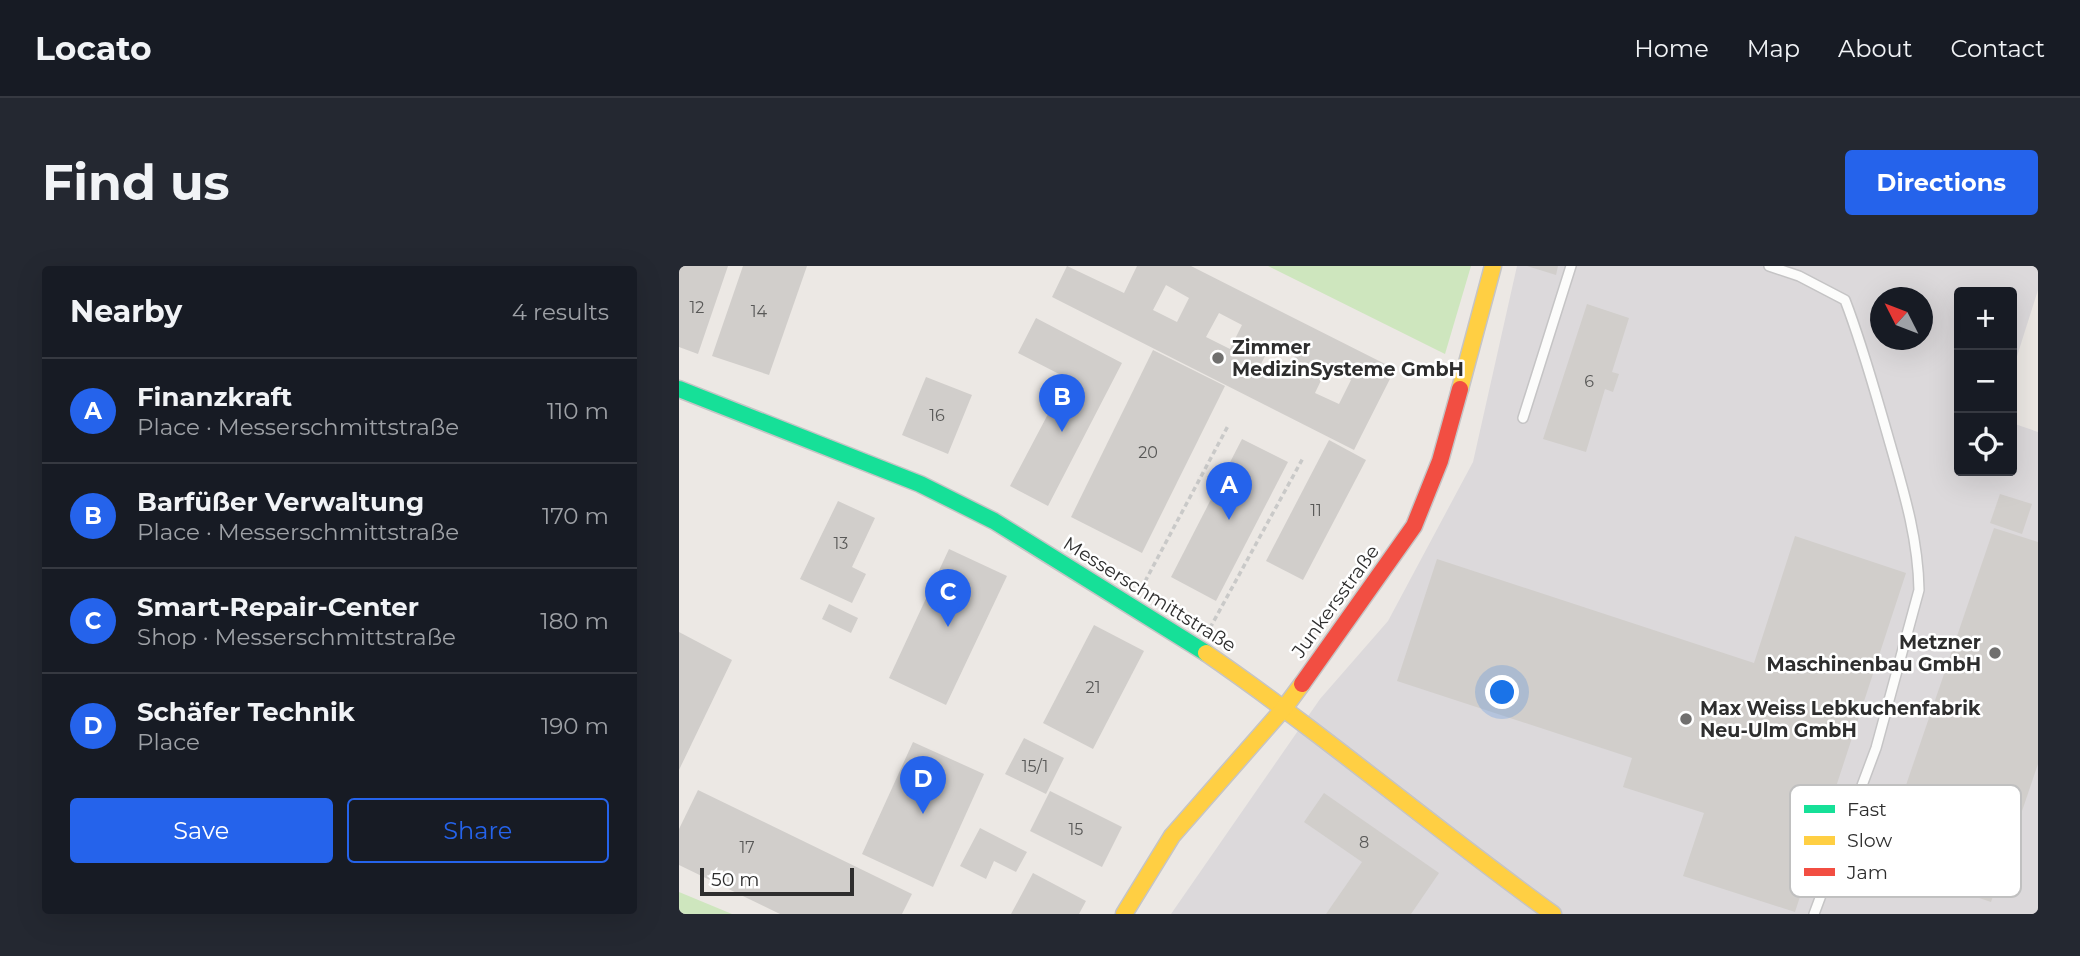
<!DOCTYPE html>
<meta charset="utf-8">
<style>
:root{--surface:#171b24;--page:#242831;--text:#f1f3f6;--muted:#9ea1a6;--line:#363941;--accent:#2563eb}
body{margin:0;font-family:Montserrat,sans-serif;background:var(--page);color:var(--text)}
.controls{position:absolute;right:21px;top:21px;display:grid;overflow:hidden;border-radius:7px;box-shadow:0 7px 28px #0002}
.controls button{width:63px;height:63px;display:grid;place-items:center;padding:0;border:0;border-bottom:2px solid var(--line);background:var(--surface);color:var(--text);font:35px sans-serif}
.compass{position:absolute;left:1191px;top:21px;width:63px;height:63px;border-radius:50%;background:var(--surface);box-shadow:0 7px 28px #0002;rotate:312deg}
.scale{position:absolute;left:21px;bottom:18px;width:154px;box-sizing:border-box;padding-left:7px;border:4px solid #2e2e2e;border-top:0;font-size:19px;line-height:24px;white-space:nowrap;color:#2e2e2e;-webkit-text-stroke:5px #fff;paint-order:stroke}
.you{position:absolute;left:824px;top:427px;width:24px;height:24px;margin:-18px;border:5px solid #fff;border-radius:50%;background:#1a73e8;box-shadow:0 0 0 10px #1a73e833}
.badge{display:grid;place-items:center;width:46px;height:46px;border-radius:50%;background:var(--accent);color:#fff;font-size:23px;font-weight:700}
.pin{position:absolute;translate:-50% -58px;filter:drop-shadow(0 2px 4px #0008)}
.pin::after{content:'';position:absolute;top:37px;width:24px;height:21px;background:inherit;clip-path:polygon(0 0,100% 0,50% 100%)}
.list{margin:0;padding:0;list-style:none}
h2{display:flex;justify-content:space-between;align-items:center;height:91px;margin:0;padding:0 28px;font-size:30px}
h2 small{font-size:23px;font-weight:400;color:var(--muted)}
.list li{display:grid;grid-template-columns:46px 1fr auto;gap:21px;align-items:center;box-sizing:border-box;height:105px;padding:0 28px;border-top:2px solid var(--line)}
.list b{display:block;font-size:26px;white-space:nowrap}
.list p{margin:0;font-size:23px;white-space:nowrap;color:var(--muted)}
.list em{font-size:23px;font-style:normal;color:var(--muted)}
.actions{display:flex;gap:14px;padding:21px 28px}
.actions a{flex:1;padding:16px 0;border:2px solid var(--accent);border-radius:7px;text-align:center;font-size:24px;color:var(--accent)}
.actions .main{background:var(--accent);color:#fff}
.icon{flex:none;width:38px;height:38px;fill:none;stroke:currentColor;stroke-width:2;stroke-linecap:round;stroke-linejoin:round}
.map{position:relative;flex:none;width:1359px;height:648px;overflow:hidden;border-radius:7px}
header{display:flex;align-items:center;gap:42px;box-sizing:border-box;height:98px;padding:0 35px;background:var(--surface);border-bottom:2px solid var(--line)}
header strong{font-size:33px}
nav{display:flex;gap:38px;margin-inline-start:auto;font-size:24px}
.intro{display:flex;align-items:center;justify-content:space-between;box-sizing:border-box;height:168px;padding:0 42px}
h1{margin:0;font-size:49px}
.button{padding:18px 32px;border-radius:7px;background:var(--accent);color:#fff;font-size:24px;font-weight:700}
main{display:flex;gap:42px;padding:0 42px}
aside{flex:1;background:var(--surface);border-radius:7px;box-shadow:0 7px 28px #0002}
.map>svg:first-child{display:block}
</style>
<header>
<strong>Locato</strong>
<nav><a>Home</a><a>Map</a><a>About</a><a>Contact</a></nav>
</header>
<div class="intro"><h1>Find us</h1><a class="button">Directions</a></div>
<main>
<aside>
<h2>Nearby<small>4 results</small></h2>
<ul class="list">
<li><span class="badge">A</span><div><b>Finanzkraft</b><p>Place · Messerschmittstraße</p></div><em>110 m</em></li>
<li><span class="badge">B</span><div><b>Barfüßer Verwaltung</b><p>Place · Messerschmittstraße</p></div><em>170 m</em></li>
<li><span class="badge">C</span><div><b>Smart-Repair-Center</b><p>Shop · Messerschmittstraße</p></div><em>180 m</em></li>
<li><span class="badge">D</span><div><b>Schäfer Technik</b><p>Place</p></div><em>190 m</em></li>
</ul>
<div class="actions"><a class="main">Save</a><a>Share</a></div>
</aside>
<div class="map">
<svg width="1359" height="648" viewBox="0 0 1359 648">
<rect width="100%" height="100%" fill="#ece8e4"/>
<path fill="#dcd9db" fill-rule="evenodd" d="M838,0h521v24l-26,82v-80h-53v179h53v-48l26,9v482h-867l149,-215 68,-78 85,-159zM1202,32h42v42h-42z"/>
<g fill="#cee6be">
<path d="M589,0h203l-26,88z"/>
<path d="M0,626l53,22h-53z"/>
</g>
<g fill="#d1cecb" fill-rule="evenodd">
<path d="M0,0h49l-30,88 -19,-7z"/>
<path d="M64,0h64l-38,109 -57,-19z"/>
<path d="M388,0l57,27 13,-27h54l204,103 -41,81 -302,-153zM487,19l23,13 -12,24 -24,-12zM540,47l23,12 -12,24 -24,-12zM594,74l24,12 -12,24 -24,-12zM648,102l24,12 -12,24 -24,-11z"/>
<path d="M848,0h31l-2,9z"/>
<path d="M908,38l42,14 -17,54 7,2 -6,18 -8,-3 -19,63 -43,-13z"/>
<path d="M357,52l86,45 -74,143 -38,-20 57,-108 -49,-25z"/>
<path d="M474,84l72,36 -83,167 -71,-36z"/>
<path d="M247,111l46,18 -24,59 -46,-19z"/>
<path d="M563,173l46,23 -72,139 -45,-24z"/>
<path d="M650,174l37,20 -63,120 -37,-19z"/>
<path d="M1321,228l32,10 -10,30 -32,-11z"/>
<path d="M159,235l37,17 -23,49 14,7 -14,29 -52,-24z"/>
<path d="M1315,262l44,14v222l-47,138 -112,-38z"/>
<path d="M1116,270l111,37 -111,339 -112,-36 21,-63 -81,-26 9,-29 -235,-77 40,-122 317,104z"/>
<path d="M270,283l58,27 -61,129 -57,-27z"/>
<path d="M150,338l29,14 -7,15 -29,-14z"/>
<path d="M415,359l50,26 -51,98 -50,-26z"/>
<path d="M0,366l53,28 -53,110z"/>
<path d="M345,472l40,20 -18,36 -41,-20z"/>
<path d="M234,476l71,32 -51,113 -71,-33z"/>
<path d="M19,524l214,104 -10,20h-122l-101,-49v-36z"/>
<path d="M371,525l72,36 -20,40 -72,-36z"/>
<path d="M645,527l115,80 -28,41h-85l36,-52 -58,-40z"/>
<path d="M301,562l47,24 -11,20 -22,-11 -8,18 -26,-13z"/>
<path d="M354,607l53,28 -7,13h-68z"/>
</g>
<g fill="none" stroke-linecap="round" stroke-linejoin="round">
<defs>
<g id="lane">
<path d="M1090,0l30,10 46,24c17,44 29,88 42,133 15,53 31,102 32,157l-43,158 -62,166"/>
<path d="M844,152l48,-152"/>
</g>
<path id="fast" d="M0,123l241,95 74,37 212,132"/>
<g id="slow">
<path d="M781,123l33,-123"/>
<path d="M527,387c119,82 229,176 347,261"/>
<path d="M445,648l48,-78 113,-129 17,-23"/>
</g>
<path id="jam" d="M623,418l112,-158 26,-65 20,-72"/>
</defs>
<use href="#lane" stroke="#c5c4c5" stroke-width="12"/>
<use href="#fast" stroke="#c5c4c5" stroke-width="19"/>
<use href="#slow" stroke="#c5c4c5" stroke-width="19"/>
<use href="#jam" stroke="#c5c4c5" stroke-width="19"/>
<g stroke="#c9c9c8" stroke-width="3.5" stroke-dasharray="5 3.5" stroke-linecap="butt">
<path d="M462,323l88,-165"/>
<path d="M531,362l93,-170"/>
</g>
<use href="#lane" stroke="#fcfcfb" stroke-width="9"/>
<use href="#fast" stroke="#16e098" stroke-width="16"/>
<use href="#slow" stroke="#ffcf43" stroke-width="16"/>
<use href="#jam" stroke="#f24e42" stroke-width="16"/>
</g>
<g fill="#706f6e" stroke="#fff" stroke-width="2.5">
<circle cx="539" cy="92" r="7"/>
<circle cx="1316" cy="387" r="7"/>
<circle cx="1007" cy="453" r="7"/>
</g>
<g text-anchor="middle" stroke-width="5" stroke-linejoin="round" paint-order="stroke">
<g font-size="16" fill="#585857">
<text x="18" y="47">12</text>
<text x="80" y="51">14</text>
<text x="910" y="121">6</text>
<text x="258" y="155">16</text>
<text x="469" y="192">20</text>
<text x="637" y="250">11</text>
<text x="162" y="283">13</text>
<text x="414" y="427">21</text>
<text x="356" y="506">15/1</text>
<text x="397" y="569">15</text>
<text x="685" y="582">8</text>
<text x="68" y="587">17</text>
</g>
<g font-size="19" font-weight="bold" fill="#2e2e2e" stroke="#fff" text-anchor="start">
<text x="553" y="88">Zimmer<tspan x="553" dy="22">MedizinSysteme GmbH</tspan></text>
<text x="1302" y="383" text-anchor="end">Metzner<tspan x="1302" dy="22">Maschinenbau GmbH</tspan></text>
<text x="1021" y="449">Max Weiss Lebkuchenfabrik<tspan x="1021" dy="22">Neu-Ulm GmbH</tspan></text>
</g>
<g font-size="19" fill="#2e2e2e" stroke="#fff">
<text transform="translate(471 328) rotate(32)" y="7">Messerschmittstraße</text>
<text transform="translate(656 335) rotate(-54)" y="7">Junkersstraße</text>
</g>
</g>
<rect x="1111" y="519" width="231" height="112" rx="10" fill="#fff" stroke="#c0c0c0" stroke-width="2"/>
<rect x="1125" y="539" width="31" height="8" fill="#16e098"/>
<rect x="1125" y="570" width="31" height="9" fill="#ffcf43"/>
<rect x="1125" y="602" width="31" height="8" fill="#f24e42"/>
<g font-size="19" fill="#2e2e2e">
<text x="1168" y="550">Fast</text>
<text x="1168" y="581">Slow</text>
<text x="1168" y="613">Jam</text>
</g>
</svg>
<div class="controls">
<button>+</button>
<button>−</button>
<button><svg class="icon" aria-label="locate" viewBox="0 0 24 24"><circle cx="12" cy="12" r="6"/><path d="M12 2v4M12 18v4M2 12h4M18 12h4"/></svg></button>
</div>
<svg class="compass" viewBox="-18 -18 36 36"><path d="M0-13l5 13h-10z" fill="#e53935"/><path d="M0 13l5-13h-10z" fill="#9ea1a6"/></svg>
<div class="scale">50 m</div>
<div class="you"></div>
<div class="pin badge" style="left:550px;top:254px">A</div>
<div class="pin badge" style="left:383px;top:166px">B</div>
<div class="pin badge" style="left:269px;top:361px">C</div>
<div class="pin badge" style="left:244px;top:548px">D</div>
</div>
</main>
